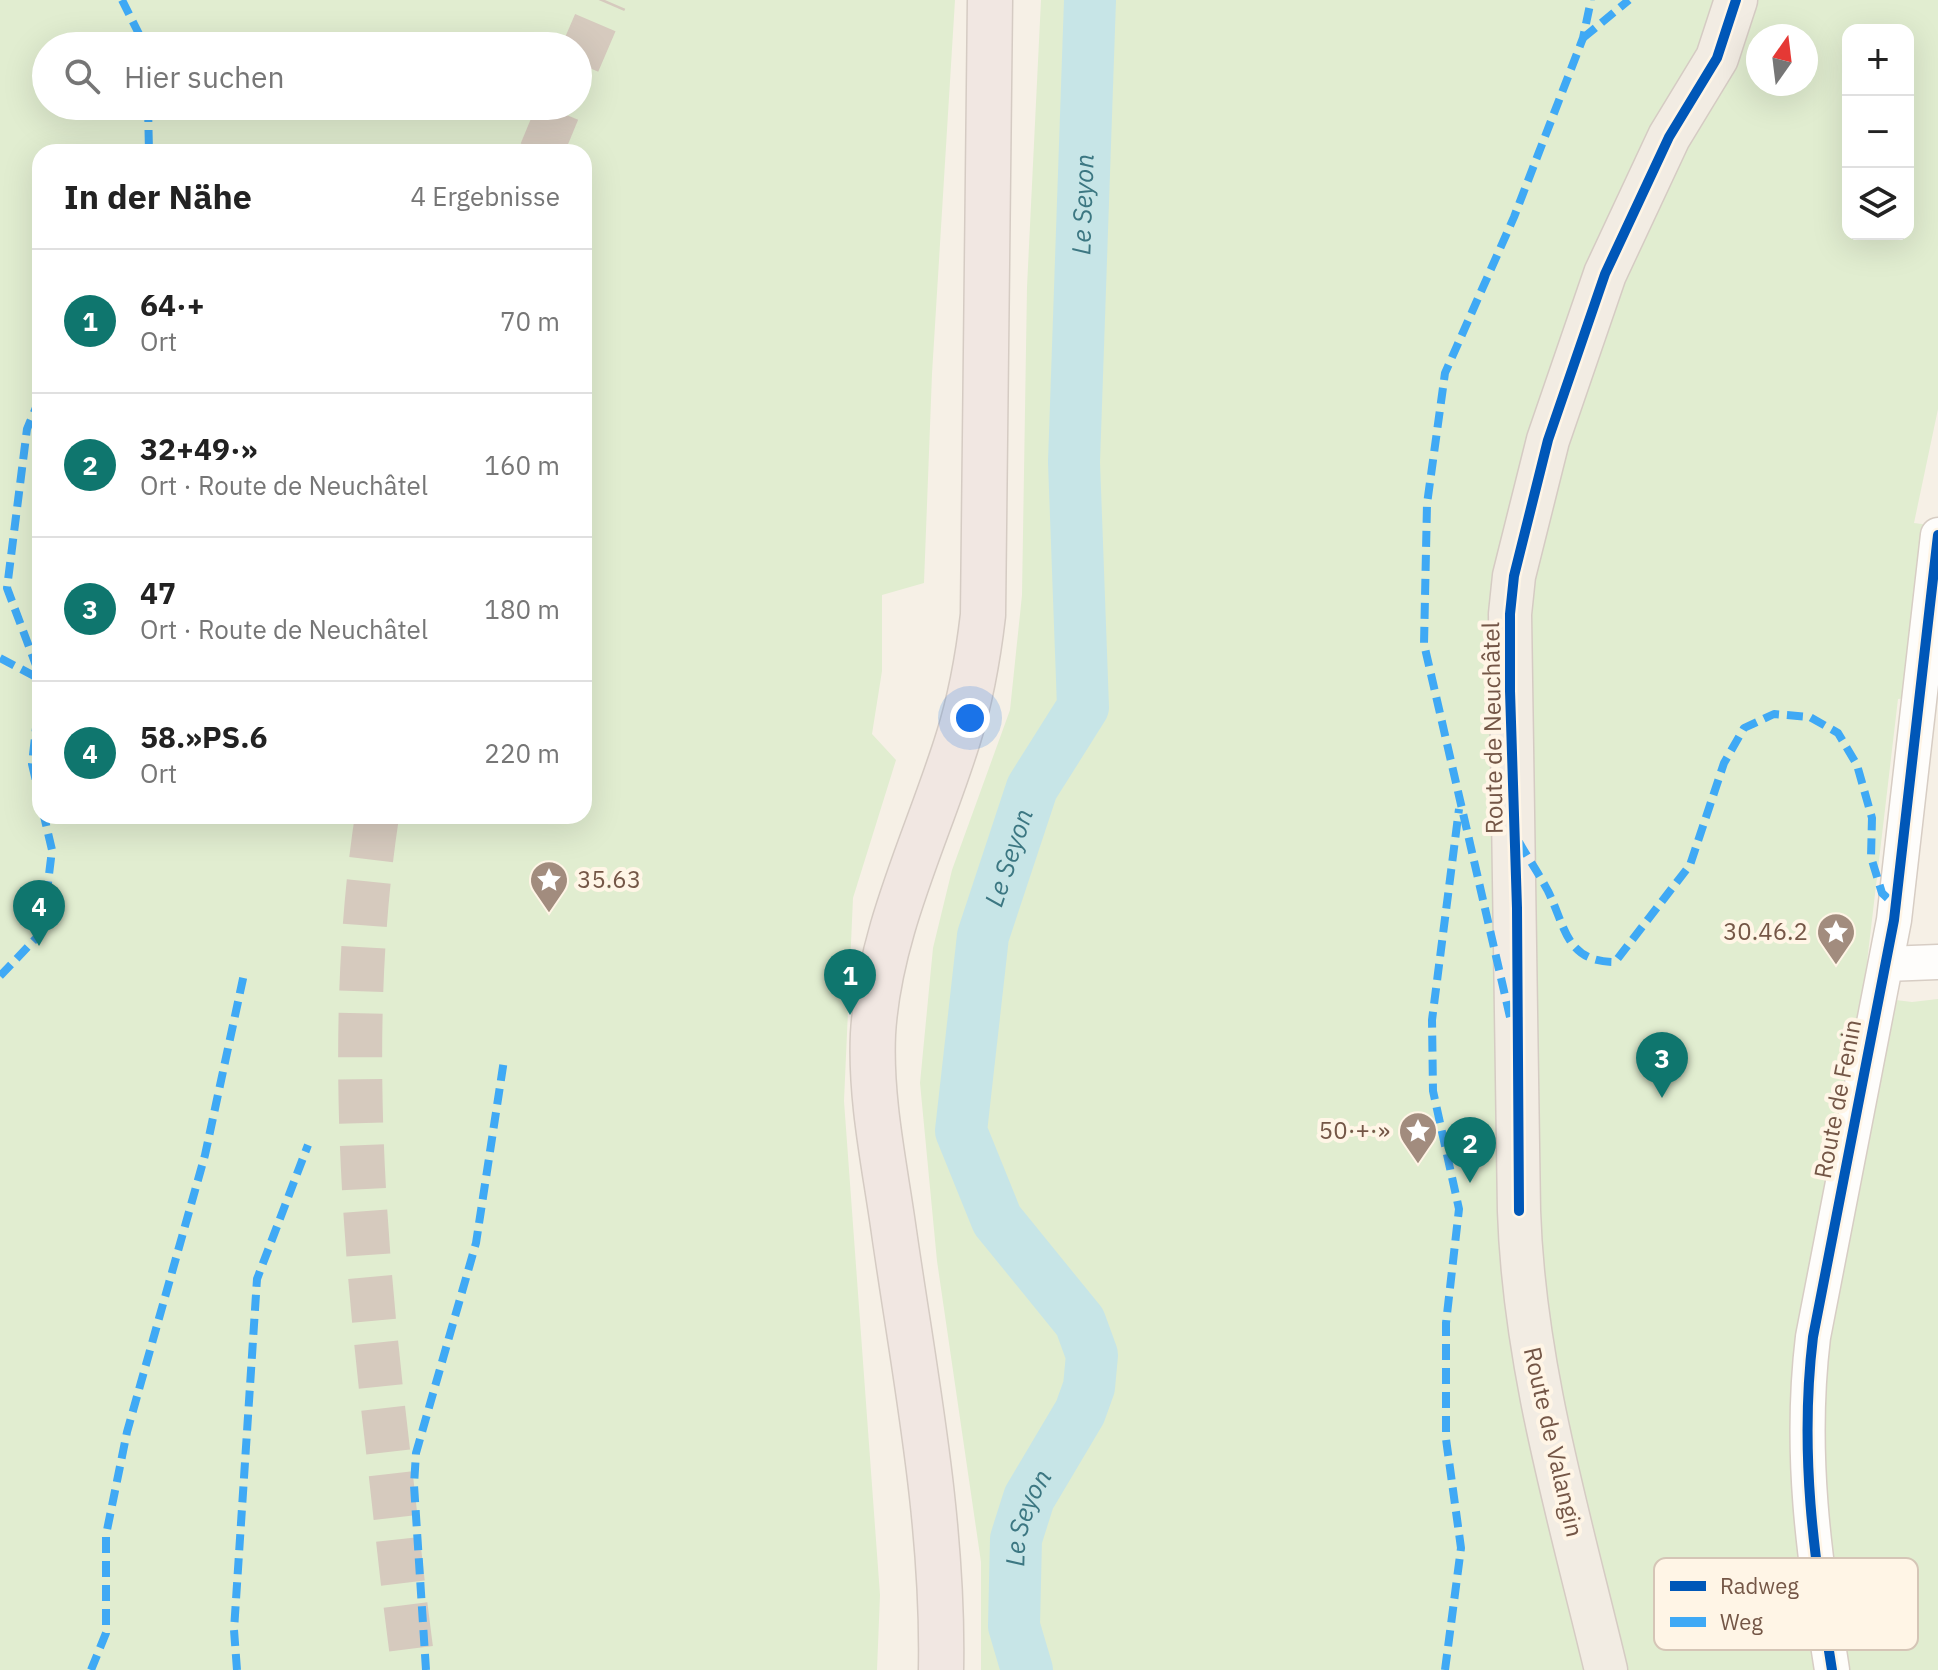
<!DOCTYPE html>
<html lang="de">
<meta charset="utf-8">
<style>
:root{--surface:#fff;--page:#f2f2f2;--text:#222;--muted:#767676;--line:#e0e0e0;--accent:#0f766e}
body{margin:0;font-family:"IBM Plex Sans",sans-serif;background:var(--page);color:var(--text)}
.controls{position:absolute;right:24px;top:24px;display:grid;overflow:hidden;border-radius:16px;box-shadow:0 8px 32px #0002}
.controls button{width:72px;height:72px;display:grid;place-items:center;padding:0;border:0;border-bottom:2px solid var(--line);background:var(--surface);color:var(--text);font:40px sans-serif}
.compass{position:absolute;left:1746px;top:24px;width:72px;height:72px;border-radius:50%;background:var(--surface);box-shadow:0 8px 32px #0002;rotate:14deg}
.you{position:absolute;left:970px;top:718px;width:28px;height:28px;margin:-20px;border:6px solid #fff;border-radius:50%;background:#1a73e8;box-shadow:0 0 0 12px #1a73e833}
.badge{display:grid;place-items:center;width:52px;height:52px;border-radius:50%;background:var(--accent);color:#fff;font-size:26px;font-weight:700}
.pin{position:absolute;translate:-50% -66px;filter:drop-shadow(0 2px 4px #0008)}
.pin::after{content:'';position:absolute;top:42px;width:28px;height:24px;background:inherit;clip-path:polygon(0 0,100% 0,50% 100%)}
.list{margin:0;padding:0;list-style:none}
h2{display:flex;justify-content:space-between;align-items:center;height:104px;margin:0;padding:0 32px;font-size:34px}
h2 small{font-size:26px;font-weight:400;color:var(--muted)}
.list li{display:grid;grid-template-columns:52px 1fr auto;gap:24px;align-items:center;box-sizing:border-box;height:144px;padding:0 32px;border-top:2px solid var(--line)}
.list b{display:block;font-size:30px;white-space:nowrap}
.list p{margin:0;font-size:26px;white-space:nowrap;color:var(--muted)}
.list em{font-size:26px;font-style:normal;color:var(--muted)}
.icon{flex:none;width:44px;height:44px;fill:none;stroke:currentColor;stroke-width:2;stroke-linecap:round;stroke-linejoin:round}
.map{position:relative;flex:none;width:1938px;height:1670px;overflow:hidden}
.search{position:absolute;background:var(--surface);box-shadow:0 8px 32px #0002;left:32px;top:32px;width:560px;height:88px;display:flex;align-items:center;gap:20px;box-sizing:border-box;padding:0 28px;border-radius:44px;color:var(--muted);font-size:30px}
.panel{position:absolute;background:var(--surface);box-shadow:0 8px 32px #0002;left:32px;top:144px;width:560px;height:680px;border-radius:24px}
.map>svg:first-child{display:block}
</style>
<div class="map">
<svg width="1938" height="1670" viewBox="0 0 1938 1670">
<rect width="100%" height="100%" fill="#f6f0e6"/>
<g fill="#e1edd0" fill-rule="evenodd">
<path d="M0,0h955l-23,374 -8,209 -42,12v76l-10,63 24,26 -43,138 -9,203 36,494 -3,75h-877zM46,46h532v60h-532zM40,152h544v664h-544z"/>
<path d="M1041,0h897v409l-24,114 24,3v169l-40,4 -35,297 49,6 26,-3v671h-957v-108l-44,-301 -17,-178 13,-135 19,-78 58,-160 12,-115 5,-308zM1848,30h60v204h-60zM1758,36h48v48h-48z"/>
</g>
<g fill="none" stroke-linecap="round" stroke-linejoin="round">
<path stroke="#c7e5e7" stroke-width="52" id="s1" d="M1027,1670l-13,-44 2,-87 13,-41 51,-86 9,-25 3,-32 -12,-33 -83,-102 -36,-89 22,-195 49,-148 51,-81 -9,-245 16,-462"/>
<g stroke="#d6cabe" stroke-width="44" stroke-dasharray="44 22" stroke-linecap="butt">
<path d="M578,63l27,-63"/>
<path d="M541,152l19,-46"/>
<path d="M377,816c-32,212 -13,432 12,643 8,70 15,141 25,211"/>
</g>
<defs>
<g id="minor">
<path d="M1886,964l52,-2"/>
<path d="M1832,1670c-18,-113 -33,-218 -19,-333l81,-417 44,-385"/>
</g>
<path id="major" d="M1606,1670c-36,-151 -82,-303 -87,-459l-9,-597 4,-38 34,-136 57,-166 64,-137 48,-79 19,-58"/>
<path id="highway" d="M941,1670c3,-147 -26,-293 -47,-438 -9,-65 -24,-132 -21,-198 6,-103 55,-198 85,-295 13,-41 20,-81 25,-124l7,-615"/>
</defs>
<use href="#minor" stroke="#d7cdc4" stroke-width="37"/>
<use href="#major" stroke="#d5cbc3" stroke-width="45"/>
<use href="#highway" stroke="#d5cbc3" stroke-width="47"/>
<use href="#minor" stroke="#fefdfb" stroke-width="34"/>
<use href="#major" stroke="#f2ece3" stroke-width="42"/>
<use href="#highway" stroke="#f1e7e2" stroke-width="44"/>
<g stroke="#3fa9f5" stroke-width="8" stroke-dasharray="16 8" stroke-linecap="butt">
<path d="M122,0l23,46"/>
<path d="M1583,38l46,-38"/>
<path d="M148,106l1,46"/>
<path d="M40,398l-13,31 -20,159 33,88"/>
<path d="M0,658l40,21"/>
<path d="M40,692l-8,72 8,34"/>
<path d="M1519,842c9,16 20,32 29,49 18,37 18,71 67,71l75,-97 34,-102 20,-35 30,-14 36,3 28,16 19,32 15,53 -1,39 11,36 14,13"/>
<path d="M0,976l42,-44 10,-82 -8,-34"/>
<path d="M1510,1017l-86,-373 3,-140 18,-131 69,-156 69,-179 8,-38"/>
<path d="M91,1670l15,-37v-98l21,-103 78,-277 39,-181"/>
<path d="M237,1670l-3,-40 23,-351 51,-134"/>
<path d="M426,1670l-12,-185 2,-32 60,-210 28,-183"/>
<path d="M1445,1670l16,-122 -15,-109v-116l13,-114 -26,-118 -1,-71 27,-211"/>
</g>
<defs>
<g id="cycleway">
<path d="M1519,1211l-2,-303 -7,-217v-77l4,-38 34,-136 57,-166 64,-137 48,-79 19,-58"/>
<path d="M1832,1670c-18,-113 -33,-218 -19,-333l81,-417 44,-385"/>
</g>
</defs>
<use href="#cycleway" stroke="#fff5e6" stroke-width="15"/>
<use href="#cycleway" stroke="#0057b8" stroke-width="10"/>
</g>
<defs>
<symbol id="sight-pin" viewBox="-11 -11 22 30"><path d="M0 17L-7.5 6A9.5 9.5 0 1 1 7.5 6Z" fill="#a28c7e" stroke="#fff5e6"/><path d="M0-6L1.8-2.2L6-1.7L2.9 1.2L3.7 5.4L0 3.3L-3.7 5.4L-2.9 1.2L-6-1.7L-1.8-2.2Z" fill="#fff"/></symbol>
</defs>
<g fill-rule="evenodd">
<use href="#sight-pin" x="527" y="858" width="44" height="60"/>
<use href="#sight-pin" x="1814" y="910" width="44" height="60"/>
<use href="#sight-pin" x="1396" y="1109" width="44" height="60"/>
</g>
<g text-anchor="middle" stroke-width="8" stroke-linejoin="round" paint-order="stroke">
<g font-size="24" fill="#745646" stroke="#fff5e6">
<text transform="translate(1493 728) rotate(-91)" y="8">Route de Neuchâtel</text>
<text transform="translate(1838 1099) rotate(-79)" y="8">Route de Fenin</text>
<text transform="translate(1553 1442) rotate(77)" y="8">Route de Valangin</text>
</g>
<g font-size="24" fill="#745646" stroke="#fff5e6" text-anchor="end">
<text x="577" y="888" text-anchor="start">35.63</text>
<text x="1808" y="940">30.46.2</text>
<text x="1390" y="1139">50·+·»</text>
</g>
<g font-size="26" font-style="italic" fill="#3c7782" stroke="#fff5e6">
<text dy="9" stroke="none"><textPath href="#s1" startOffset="1548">Le Seyon</textPath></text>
<text dy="9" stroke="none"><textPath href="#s1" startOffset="876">Le Seyon</textPath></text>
<text dy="9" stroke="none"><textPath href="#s1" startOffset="156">Le Seyon</textPath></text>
</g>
</g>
<rect x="1654" y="1558" width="264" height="92" rx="12" fill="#fff5e6" stroke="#d5c5b6" stroke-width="2"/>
<rect x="1670" y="1581" width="36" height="10" fill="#0057b8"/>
<rect x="1670" y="1617" width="36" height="10" fill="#3fa9f5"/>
<g font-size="22" fill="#745646">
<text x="1720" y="1594">Radweg</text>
<text x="1720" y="1630">Weg</text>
</g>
</svg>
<div class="controls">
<button>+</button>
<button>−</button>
<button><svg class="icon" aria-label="layers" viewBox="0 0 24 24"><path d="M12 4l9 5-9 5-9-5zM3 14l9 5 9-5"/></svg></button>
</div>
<svg class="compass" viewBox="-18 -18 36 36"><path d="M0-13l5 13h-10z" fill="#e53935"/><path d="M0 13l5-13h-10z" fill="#767676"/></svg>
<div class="you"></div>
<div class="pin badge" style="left:850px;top:1015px">1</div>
<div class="pin badge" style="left:1470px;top:1183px">2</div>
<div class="pin badge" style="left:1662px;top:1098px">3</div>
<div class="pin badge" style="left:39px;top:946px">4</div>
<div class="search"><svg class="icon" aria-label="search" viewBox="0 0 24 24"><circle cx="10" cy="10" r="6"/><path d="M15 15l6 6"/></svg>Hier suchen</div>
<section class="panel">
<h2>In der Nähe<small>4 Ergebnisse</small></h2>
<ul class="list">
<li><span class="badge">1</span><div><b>64·+</b><p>Ort</p></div><em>70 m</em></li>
<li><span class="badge">2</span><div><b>32+49·»</b><p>Ort · Route de Neuchâtel</p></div><em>160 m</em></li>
<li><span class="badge">3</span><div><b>47</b><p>Ort · Route de Neuchâtel</p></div><em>180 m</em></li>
<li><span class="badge">4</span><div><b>58.»PS.6</b><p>Ort</p></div><em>220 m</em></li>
</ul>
</section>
</div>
